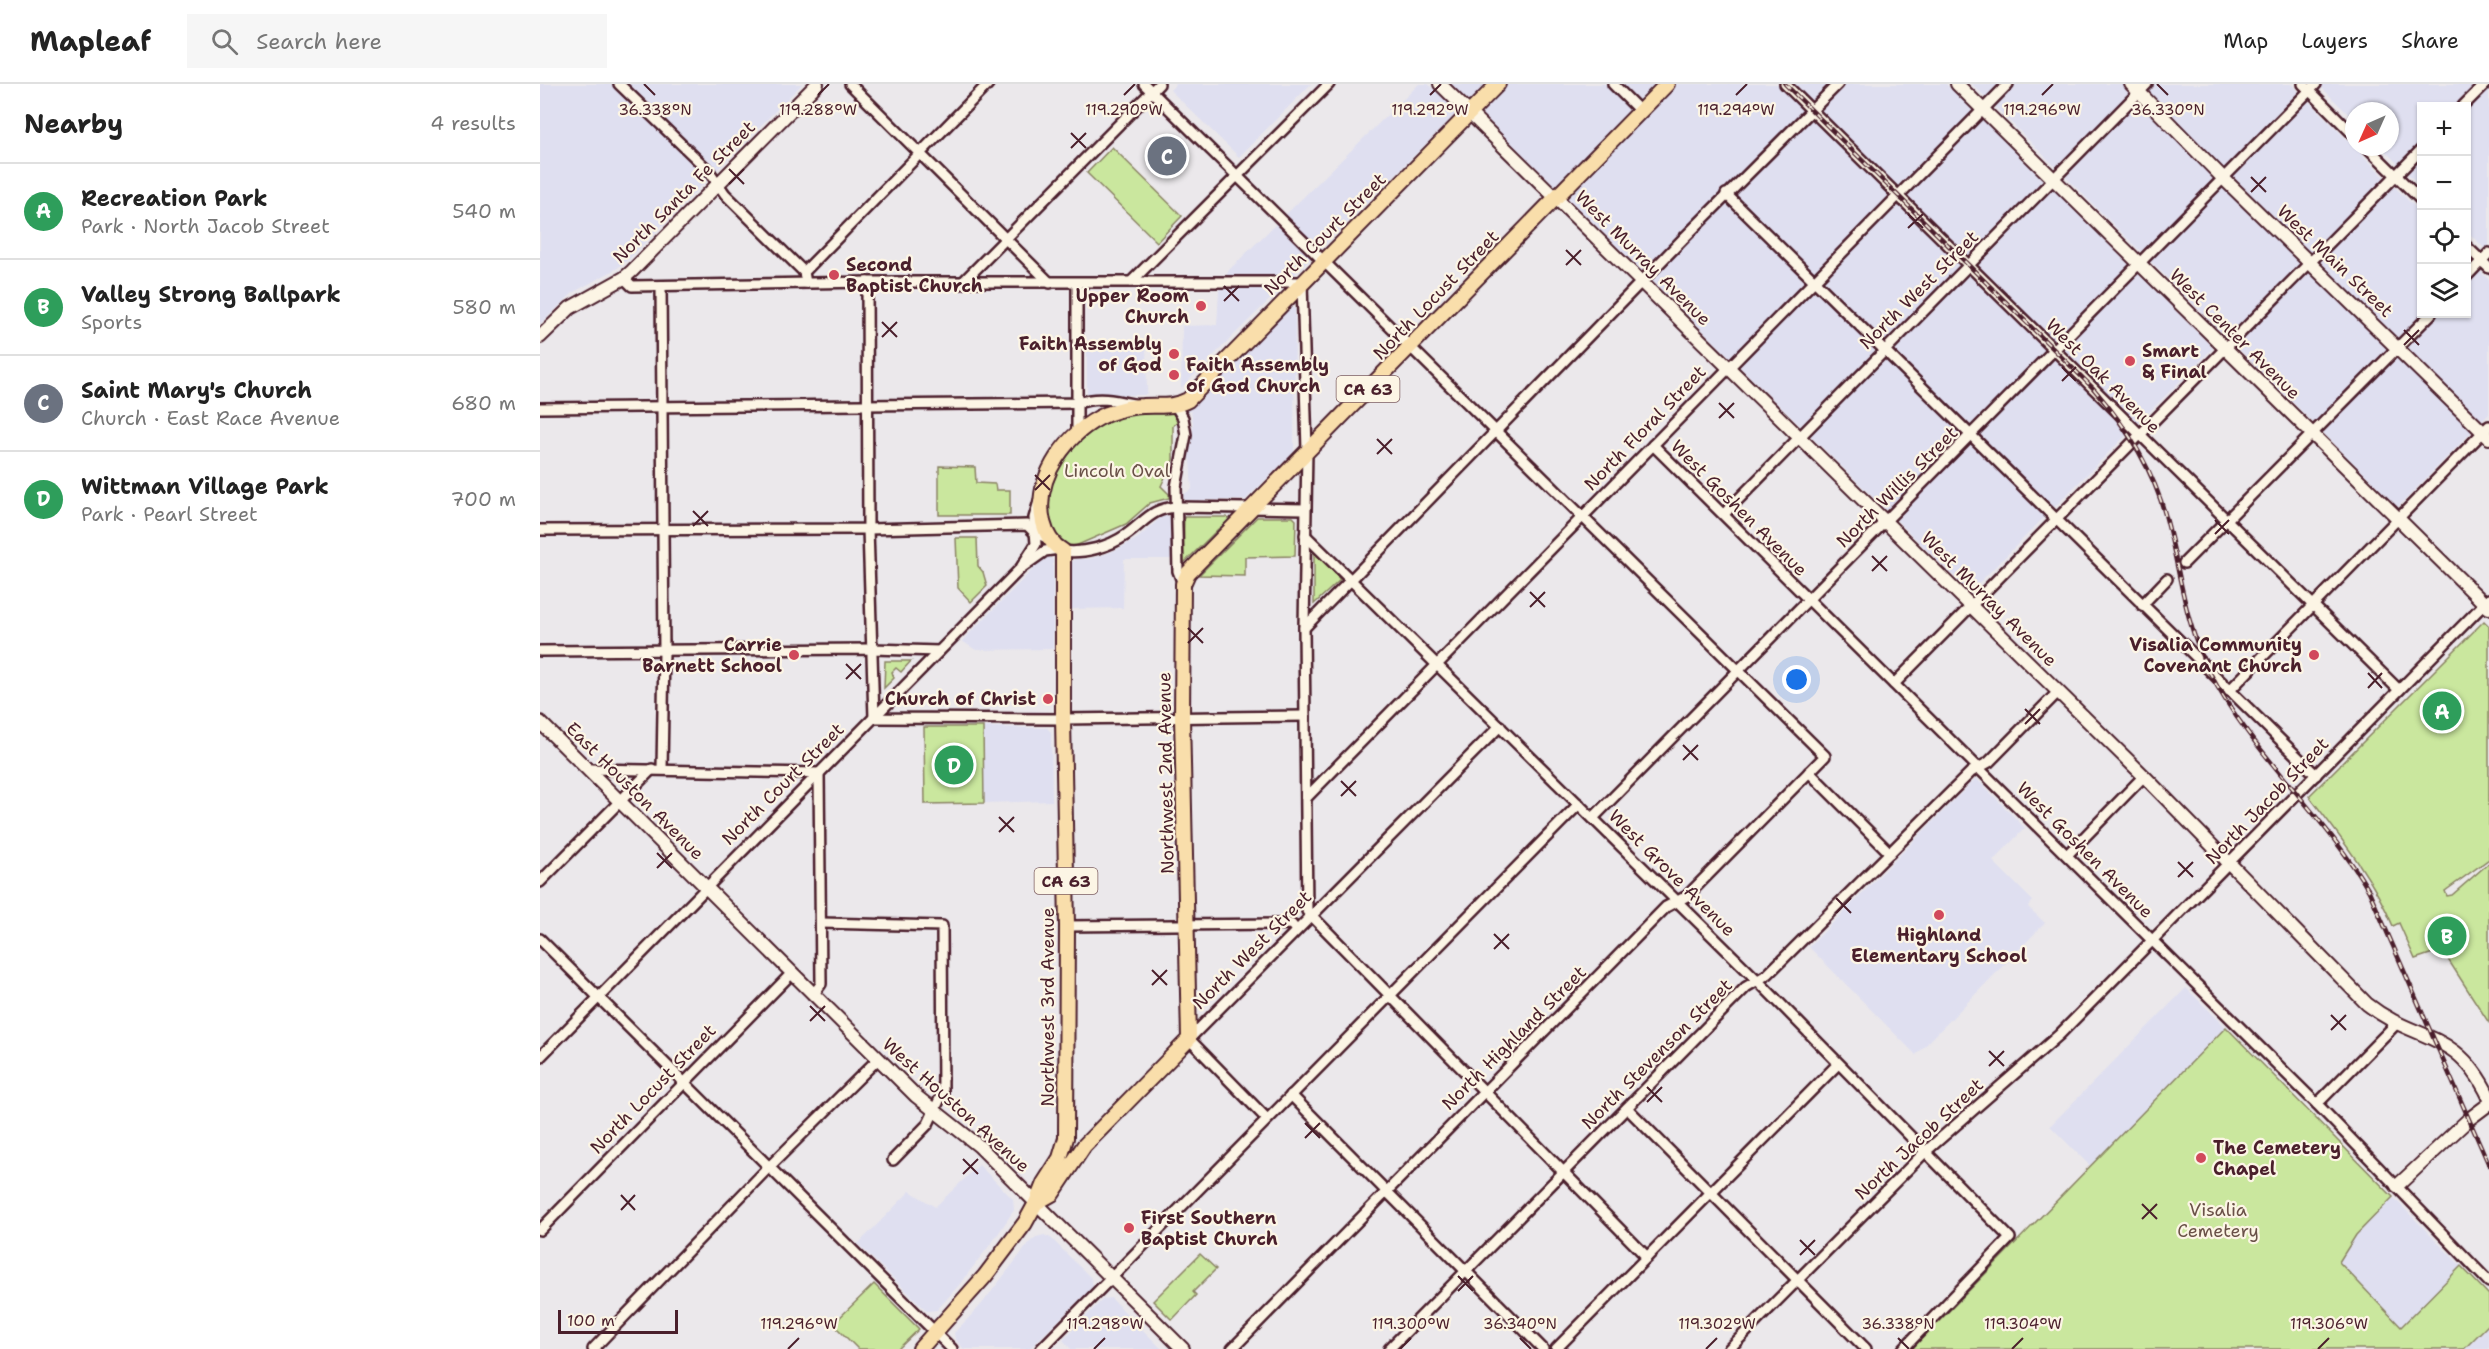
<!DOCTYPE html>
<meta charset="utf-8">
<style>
:root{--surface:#fff;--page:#f6f6f6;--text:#222;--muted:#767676;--line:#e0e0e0;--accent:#d1495b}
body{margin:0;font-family:"Shantell Sans",sans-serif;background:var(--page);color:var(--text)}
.controls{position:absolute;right:18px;top:18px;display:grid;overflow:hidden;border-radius:0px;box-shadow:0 2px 4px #0004}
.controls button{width:54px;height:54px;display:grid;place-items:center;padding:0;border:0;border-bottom:2px solid var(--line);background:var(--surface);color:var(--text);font:30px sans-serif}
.compass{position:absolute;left:1805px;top:18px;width:54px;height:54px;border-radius:50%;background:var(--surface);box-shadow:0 2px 4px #0004;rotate:225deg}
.scale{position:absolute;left:18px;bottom:15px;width:120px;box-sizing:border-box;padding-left:6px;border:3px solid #4a1f2b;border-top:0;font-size:16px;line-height:21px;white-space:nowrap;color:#4a1f2b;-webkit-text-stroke:4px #fcf5e5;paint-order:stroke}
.you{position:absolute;left:1257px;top:596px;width:21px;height:21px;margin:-15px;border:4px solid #fff;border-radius:50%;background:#1a73e8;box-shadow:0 0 0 9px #1a73e833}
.badge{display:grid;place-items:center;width:39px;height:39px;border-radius:50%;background:var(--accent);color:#fff;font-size:20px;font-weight:700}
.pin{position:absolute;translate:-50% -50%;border:3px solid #fff;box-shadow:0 2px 6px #0006}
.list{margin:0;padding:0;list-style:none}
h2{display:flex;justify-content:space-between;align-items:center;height:78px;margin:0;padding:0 24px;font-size:26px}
h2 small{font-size:20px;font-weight:400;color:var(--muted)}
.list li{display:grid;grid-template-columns:39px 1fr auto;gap:18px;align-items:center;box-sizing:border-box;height:96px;padding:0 24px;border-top:2px solid var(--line)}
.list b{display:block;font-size:22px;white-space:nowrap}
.list p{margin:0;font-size:20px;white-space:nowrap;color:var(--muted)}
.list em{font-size:20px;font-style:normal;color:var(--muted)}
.icon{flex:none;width:33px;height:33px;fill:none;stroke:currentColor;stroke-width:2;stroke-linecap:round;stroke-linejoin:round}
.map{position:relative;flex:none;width:1949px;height:1265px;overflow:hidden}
header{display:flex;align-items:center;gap:36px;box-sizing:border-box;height:84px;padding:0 30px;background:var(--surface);border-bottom:2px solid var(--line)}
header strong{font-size:28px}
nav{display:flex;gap:33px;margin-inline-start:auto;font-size:21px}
.search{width:420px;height:54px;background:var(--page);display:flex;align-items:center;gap:15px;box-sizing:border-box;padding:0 21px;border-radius:0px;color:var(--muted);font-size:22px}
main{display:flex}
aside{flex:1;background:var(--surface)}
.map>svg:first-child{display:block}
</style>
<header>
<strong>Mapleaf</strong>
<div class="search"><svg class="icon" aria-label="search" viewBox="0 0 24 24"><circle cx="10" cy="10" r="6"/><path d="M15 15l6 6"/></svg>Search here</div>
<nav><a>Map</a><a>Layers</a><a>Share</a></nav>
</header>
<main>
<aside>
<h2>Nearby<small>4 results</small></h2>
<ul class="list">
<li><span class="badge" style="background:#2e9e5b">A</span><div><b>Recreation Park</b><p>Park · North Jacob Street</p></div><em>540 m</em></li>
<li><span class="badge" style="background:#2e9e5b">B</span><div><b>Valley Strong Ballpark</b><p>Sports</p></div><em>580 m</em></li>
<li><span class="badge" style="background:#6b7280">C</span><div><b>Saint Mary's Church</b><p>Church · East Race Avenue</p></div><em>680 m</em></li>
<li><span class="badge" style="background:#2e9e5b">D</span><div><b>Wittman Village Park</b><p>Park · Pearl Street</p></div><em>700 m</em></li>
</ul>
</aside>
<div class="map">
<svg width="1949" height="1265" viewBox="0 0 1949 1265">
<rect width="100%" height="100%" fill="#ebe8eb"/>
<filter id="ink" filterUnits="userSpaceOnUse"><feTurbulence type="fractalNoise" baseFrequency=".0167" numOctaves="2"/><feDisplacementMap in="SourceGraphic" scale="12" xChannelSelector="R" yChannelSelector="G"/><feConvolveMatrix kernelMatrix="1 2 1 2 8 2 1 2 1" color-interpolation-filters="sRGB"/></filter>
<g filter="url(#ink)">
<g fill="#dfdff0">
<path d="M0,0h262l-172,174 -14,11 -42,23 -34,32z"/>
<path d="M636,0h135l-72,73 -69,-67z"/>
<path d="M879,0h9l30,28 -277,276 1,-62 35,-1 2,-34 10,-21z"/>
<path d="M911,0h495l267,264 -243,244z"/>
<path d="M1432,0h319l130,129 1,101h44l1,-56 22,22v134l-91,93z"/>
<path d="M1778,0h171v169l-22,-22 -1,-125h-44l-1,81 -40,-40h9v-36h-36v9z"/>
<path d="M750,223l5,1 -1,144 -49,48h-61l-1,-5 9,-6 -2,-30 -4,1 6,-19 1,-17 -2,-13 -7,2 -1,-2 17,-13z"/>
<path d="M547,260h59l1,49 -3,2h-57z"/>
<path d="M625,432l7,1 2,3 -1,39h-49l-1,49 -52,1v-46l4,-4h14l17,-5 16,-7 16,-9 21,-19z"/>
<path d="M505,473h4l4,3v89l-77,1 -14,-9z"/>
<path d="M443,643l64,1 4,4 1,69 -68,2z"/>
<path d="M1436,694l49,50 -32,33 40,40 -5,6 17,16 -129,132 -107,-108z"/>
<path d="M1646,904l40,39 -136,139 -40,-40z"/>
<path d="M439,1081l34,34 1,11 -18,27 -37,48 -22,25 -10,1 -69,-67 52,-53 25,16z"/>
<path d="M1853,1113l68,69 -60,61 -62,-65 17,-27z"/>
<path d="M504,1151l7,3 40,40 2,9 -64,62h-65l-9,-10 -1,-6 27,-28 49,-63 6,-5z"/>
<path d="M571,1214l51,51h-91l-8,-9 40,-41z"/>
<path d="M1949,1240v25h-25z"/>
</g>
<g fill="#cae79e" stroke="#8a8364" stroke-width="1.5">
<path d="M572,63l70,69 -25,26 -70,-69z"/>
<path d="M625,327l12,3 3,6 -7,6v34l-12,26 8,8v4l-19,5 -24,21 -53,23 -7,-1 -10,-7 -10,-26 3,-20 10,-25 15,-21 19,-17 19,-11 18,-6z"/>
<path d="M399,382l36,1 1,16 19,1 1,6h14v25h-71z"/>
<path d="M644,433h43l3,4 -12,8 -35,35z"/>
<path d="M717,433h36l3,3 -1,36 -50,1v19l-46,-1z"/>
<path d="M416,454h21l1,28 5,6 4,14 -16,16 -13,-14z"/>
<path d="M774,468h5l21,28 -26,24z"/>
<path d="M1944,537l5,5v233l-44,32 2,5 5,-1 37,-32v160l-47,-73 -27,9 -16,-36 -6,3c-20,-48 -52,-88 -84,-130z"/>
<path d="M345,577h26l-10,11 -5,-4 -4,4 2,6 -10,10z"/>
<path d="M384,643h59l1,76 -59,1z"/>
<path d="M1686,943l167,170 -37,38 -17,27 62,65 60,-61 28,29v29l-25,25h-552z"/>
<path d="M660,1170l16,15 -23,23 3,3 -24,25 -19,-19z"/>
<path d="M334,1200l45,45 -21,20h-40l-25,-25z"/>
</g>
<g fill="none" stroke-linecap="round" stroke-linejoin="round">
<defs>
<g id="street">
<path d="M79,0l90,87 16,23 79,78"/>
<path d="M310,0l200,199"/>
<path d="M604,0l681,672 -138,140 -21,11 -434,442"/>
<path d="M1073,0l28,28"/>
<path d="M1245,0l614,606"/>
<path d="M1763,0l51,51"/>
<path d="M1923,22l22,-22"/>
<path d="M1827,63l55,54"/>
<path d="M1186,110l590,581"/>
<path d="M1926,162l23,22"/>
<path d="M1926,193l23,-24"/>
<path d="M84,194l8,8 235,-4h435l5,168 -3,178 3,283 340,346"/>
<path d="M327,198l1,247 6,189 189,1 242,-3"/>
<path d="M591,198l198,-198"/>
<path d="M266,199l-2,-11 184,-188"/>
<path d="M421,200l198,-200"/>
<path d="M121,202l3,365 -2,118"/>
<path d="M635,321l8,13 3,17 -10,52 2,84 5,13"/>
<path d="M0,324l538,-5c19,-7 37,-3 55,1"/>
<path d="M537,349v-150"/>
<path d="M1113,361l664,659 172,178"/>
<path d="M1184,430l423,-430"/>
<path d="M0,446l328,-1 159,-4 8,8 16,7"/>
<path d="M765,451l453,446 252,257 -107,111"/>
<path d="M523,467c20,3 46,-4 63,-16 20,-14 25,-27 52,-28l127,2"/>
<path d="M1644,479l247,-249"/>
<path d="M482,482l14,-22 -2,-26 5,-17"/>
<path d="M1602,521l25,-26"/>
<path d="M764,544l380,-390 154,-154"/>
<path d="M0,567l333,-2 66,2"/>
<path d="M1354,600l528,-535"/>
<path d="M1689,607l260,-265"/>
<path d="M49,685l230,4 2,211 -8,11"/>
<path d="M1269,688l81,81"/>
<path d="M767,713l701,-713"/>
<path d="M1053,734l723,-734"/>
<path d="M1527,771l77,-79"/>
<path d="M0,798l112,-113"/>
<path d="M281,839l121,3 1,166 -15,32 -35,36"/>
<path d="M527,842l224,-2 5,6"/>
<path d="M0,855l412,410"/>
<path d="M0,973l481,-489 24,-17 14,-2"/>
<path d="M751,1011l252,254"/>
<path d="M1777,1020l80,-81"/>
<path d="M1087,1024l239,241"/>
<path d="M727,1035l-78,-80 311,-313"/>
<path d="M0,1146l252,-257"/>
<path d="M53,1265l176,-182 109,-108"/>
<path d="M501,1265l538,-545"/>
<path d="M849,1265l357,-362 22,-13 203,-202 18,-10 69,-70"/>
<path d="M1016,1265l282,-285"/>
<path d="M1189,1265l196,-197 134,-117 430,-436"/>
</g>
<g id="secondary">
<path d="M900,0l704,692 223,228c49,39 89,24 122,93"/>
<path d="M1417,0l532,524"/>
<path d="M1591,0l92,94 266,260"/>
<path d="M0,253l30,-29 54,-30 8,-7 185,-187"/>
<path d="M0,638l376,374 63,50 204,203"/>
<path d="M1857,1102l72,-67 20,-15"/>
</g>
<g id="primary">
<path d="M496,1119l16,-9 32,-48 105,-107 -7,-322 1,-133 5,-11 479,-489"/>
<path d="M380,1265l65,-73 40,-53 11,-20 8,-20 16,-25 6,-20 1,-212 -4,-207v-168c-11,-6 -17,-17 -20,-29 -10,-45 25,-91 64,-108 11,-4 24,-8 36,-8 16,-1 30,2 45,-6l310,-316"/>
</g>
</defs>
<use href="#street" stroke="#4a1f2b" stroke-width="14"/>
<use href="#secondary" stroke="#4a1f2b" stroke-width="16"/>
<use href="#primary" stroke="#4a1f2b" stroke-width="18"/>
<use href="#street" stroke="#fcf5e5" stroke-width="9"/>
<use href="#secondary" stroke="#fcf5e5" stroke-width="12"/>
<use href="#primary" stroke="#f9deab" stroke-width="14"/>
<defs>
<path id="rail" d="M1245,0l308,304c33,38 60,80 73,130 14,51 18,104 43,153 41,81 114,141 160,220l120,274"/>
</defs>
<use href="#rail" stroke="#4a1f2b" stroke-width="4.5"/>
<use href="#rail" stroke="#fcf5e5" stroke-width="2" stroke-dasharray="7" stroke-linecap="butt"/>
</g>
</g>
<path fill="none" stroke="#4a1f2b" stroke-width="2" d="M104,0l11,11M1617,0l11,11M278,11l11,-11M584,11l11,-11M890,11l11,-11M1196,11l11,-11M1502,11l11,-11M531,49l15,15M531,64l15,-15M189,85l15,15M1711,93l15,15M189,100l15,-15M1711,108l15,-15M1368,130l15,14M1368,144l15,-14M1026,166l15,15M1026,181l15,-15M684,202l15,15M684,217l15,-15M342,238l15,15M1864,246l15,15M342,253l15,-15M1864,261l15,-15M1522,283l14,14M1522,297l14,-14M1179,319l15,15M1179,334l15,-15M837,355l15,15M837,370l15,-15M495,391l15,15M495,406l15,-15M153,427l15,15M1675,436l14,14M153,442l15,-15M1675,450l14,-14M1332,472l15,15M1332,487l15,-15M990,508l15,15M990,523l15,-15M648,544l15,15M648,559l15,-15M306,580l15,15M1828,589l14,15M306,595l15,-15M1828,604l14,-15M1485,625l15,15M1485,640l15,-15M1143,661l15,15M1143,676l15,-15M801,697l15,15M801,712l15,-15M459,733l15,15M459,748l15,-15M117,769l15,15M1638,778l15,15M117,784l15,-15M1638,793l15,-15M1296,814l15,15M1296,829l15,-15M954,850l15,15M954,865l15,-15M612,886l15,15M612,901l15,-15M270,922l15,15M1791,931l15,15M270,937l15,-15M1791,946l15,-15M1449,967l15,15M1449,982l15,-15M1107,1003l15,15M1107,1018l15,-15M765,1039l15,15M765,1054l15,-15M423,1075l15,15M423,1090l15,-15M81,1111l14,15M1602,1120l15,15M81,1126l14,-15M1602,1135l15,-15M1260,1156l15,15M1260,1171l15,-15M918,1192l15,15M918,1207l15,-15M980,1254l11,11M1358,1254l11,11M248,1265l11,-11M554,1265l11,-11M860,1265l11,-11M1166,1265l11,-11M1472,1265l11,-11M1778,1265l11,-11"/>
<g fill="#d1495b" stroke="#fcf5e5" stroke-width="2">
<circle cx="294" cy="191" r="6"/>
<circle cx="661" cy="222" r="6"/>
<circle cx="634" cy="270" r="6"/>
<circle cx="1590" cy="277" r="6"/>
<circle cx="634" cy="291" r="6"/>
<circle cx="254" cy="571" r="6"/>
<circle cx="1774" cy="571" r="6"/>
<circle cx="508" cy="615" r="6"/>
<circle cx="1399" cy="831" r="6"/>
<circle cx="1661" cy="1074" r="6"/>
<circle cx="589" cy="1144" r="6"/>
</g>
<g text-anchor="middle" stroke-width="4.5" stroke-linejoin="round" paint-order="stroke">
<g fill="#fcf5e5" stroke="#7f5f63" stroke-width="1.5">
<rect x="796.5" y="292" width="63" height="26" rx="4.5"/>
<rect x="494.5" y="784" width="63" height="26" rx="4.5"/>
</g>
<g font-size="16" font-weight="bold" fill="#4a1f2b">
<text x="828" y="311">CA 63</text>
<text x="526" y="803">CA 63</text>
</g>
<g font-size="18" fill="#4a1f2b" stroke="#fcf5e5">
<text transform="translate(144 108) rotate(-45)" y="6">North Santa Fe Street</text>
<text transform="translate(785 150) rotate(-45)" y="6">North Court Street</text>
<text transform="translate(1103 174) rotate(45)" y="6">West Murray Avenue</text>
<text transform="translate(1795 177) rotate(44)" y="6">West Main Street</text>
<text transform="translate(1379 206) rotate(-45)" y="6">North West Street</text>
<text transform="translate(896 211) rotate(-46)" y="6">North Locust Street</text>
<text transform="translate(1695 250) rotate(45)" y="6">West Center Avenue</text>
<text transform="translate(1563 292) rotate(45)" y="6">West Oak Avenue</text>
<text transform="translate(1105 344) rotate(-46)" y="6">North Floral Street</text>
<text transform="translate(1357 403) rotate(-45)" y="6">North Willis Street</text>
<text transform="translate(1199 424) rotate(45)" y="6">West Goshen Avenue</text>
<text transform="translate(1449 515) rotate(45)" y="6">West Murray Avenue</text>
<text transform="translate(626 689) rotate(-91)" y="6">Northwest 2nd Avenue</text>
<text transform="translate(243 700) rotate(-45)" y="6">North Court Street</text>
<text transform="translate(95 707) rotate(45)" y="6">East Houston Avenue</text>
<text transform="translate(1727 717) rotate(-46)" y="6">North Jacob Street</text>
<text transform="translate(1545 766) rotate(45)" y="6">West Goshen Avenue</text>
<text transform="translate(1132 789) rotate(45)" y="6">West Grove Avenue</text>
<text transform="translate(712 866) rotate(-45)" y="6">North West Street</text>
<text transform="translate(508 923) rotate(-90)" y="6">Northwest 3rd Avenue</text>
<text transform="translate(974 954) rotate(-45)" y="6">North Highland Street</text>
<text transform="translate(1117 970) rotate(-45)" y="6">North Stevenson Street</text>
<text transform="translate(113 1005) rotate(-46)" y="6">North Locust Street</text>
<text transform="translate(416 1021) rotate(42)" y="6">West Houston Avenue</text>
<text transform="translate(1379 1055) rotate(-43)" y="6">North Jacob Street</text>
</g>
<g font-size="18" font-weight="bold" fill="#4a1f2b" stroke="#fcf5e5" text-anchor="start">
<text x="306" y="187">Second<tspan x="306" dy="21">Baptist Church</tspan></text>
<text x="649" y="218" text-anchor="end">Upper Room<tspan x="649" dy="21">Church</tspan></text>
<text x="622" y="266" text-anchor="end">Faith Assembly<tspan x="622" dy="21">of God</tspan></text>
<text x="1602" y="273">Smart<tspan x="1602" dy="21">&amp; Final</tspan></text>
<text x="646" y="287">Faith Assembly<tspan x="646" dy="21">of God Church</tspan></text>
<text x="242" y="567" text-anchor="end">Carrie<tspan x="242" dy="21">Barnett School</tspan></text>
<text x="1762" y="567" text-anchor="end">Visalia Community<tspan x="1762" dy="21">Covenant Church</tspan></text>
<text x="496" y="621" text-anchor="end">Church of Christ</text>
<text x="1399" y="857" text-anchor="middle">Highland<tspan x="1399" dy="21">Elementary School</tspan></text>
<text x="1673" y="1070">The Cemetery<tspan x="1673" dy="21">Chapel</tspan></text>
<text x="601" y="1140">First Southern<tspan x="601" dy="21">Baptist Church</tspan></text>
</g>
<g font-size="18" fill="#6a5148" stroke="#fcf5e5">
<text x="577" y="393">Lincoln Oval</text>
<text x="1678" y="1132">Visalia<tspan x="1678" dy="21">Cemetery</tspan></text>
</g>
</g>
<g font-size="15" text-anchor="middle" fill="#4a1f2b" stroke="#fcf5e5" stroke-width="4.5" stroke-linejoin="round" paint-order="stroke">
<text x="115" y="31">36.338°N</text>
<text x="278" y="31">119.288°W</text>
<text x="584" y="31">119.290°W</text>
<text x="890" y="31">119.292°W</text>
<text x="1196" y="31">119.294°W</text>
<text x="1502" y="31">119.296°W</text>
<text x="1628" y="31">36.330°N</text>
<text x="259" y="1245">119.296°W</text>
<text x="565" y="1245">119.298°W</text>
<text x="1177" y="1245">119.302°W</text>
<text x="1483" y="1245">119.304°W</text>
<text x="871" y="1245">119.300°W</text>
<text x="980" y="1245">36.340°N</text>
<text x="1358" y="1245">36.338°N</text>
<text x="1789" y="1245">119.306°W</text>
</g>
</svg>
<div class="controls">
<button>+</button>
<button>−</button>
<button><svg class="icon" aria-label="locate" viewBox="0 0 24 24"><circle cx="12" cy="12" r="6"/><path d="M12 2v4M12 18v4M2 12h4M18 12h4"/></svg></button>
<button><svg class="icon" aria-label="layers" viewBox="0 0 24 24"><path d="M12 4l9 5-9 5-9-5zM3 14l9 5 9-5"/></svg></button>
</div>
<svg class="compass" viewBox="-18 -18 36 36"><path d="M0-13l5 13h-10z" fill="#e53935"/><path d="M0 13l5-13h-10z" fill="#767676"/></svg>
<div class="scale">100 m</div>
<div class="you"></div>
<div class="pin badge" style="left:1902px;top:627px;background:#2e9e5b">A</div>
<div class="pin badge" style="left:1907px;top:852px;background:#2e9e5b">B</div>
<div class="pin badge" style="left:627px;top:72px;background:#6b7280">C</div>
<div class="pin badge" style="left:414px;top:681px;background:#2e9e5b">D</div>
</div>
</main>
